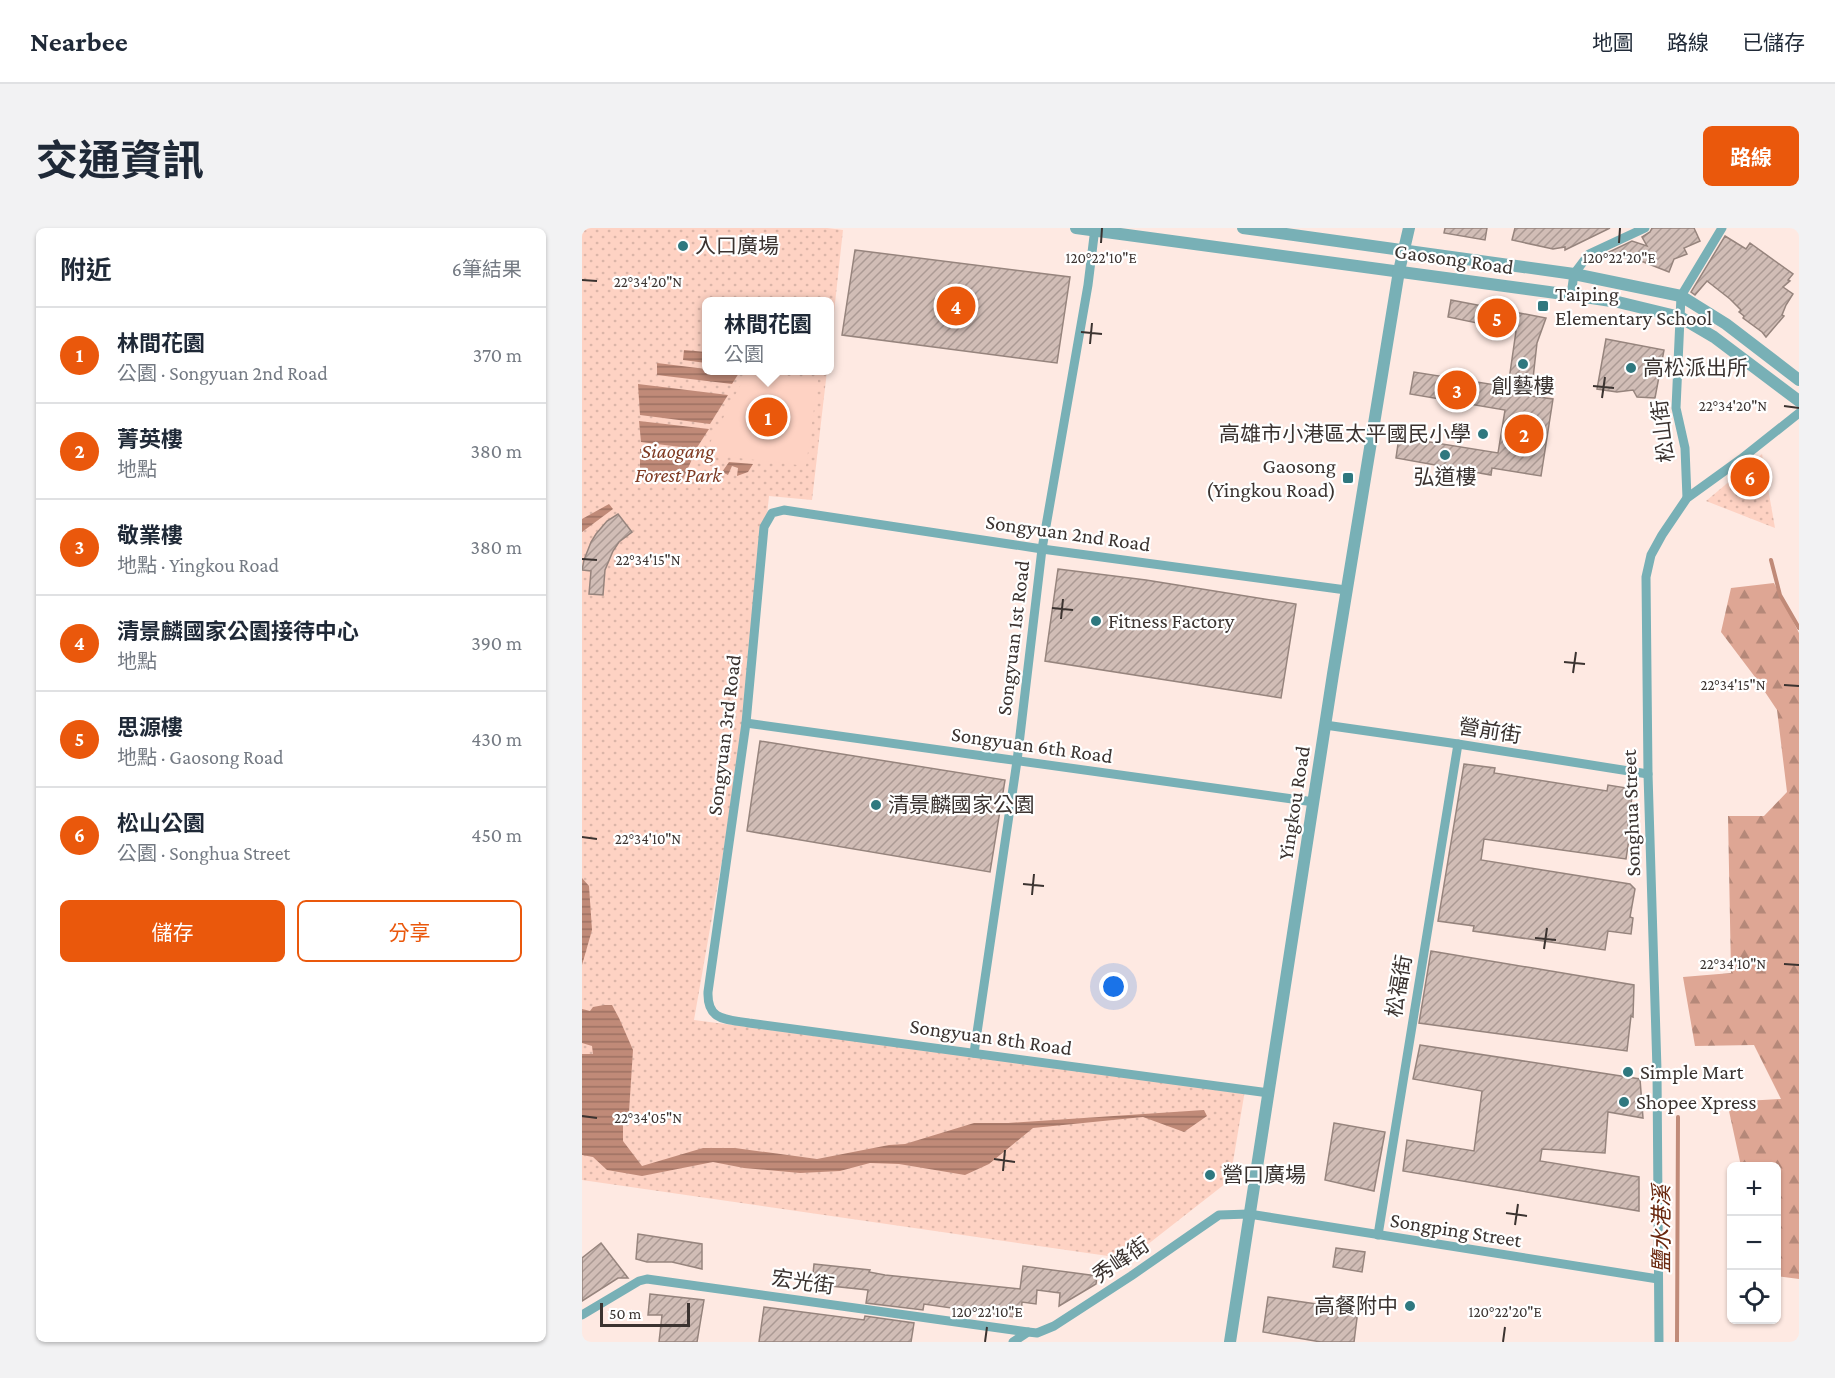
<!DOCTYPE html>
<html lang="zh-TW">
<meta charset="utf-8">
<style>
:root{--surface:#fff;--page:#f2f2f3;--text:#1f2937;--muted:#747a83;--line:#e0e1e3;--accent:#ea580c}
body{margin:0;font-family:"Crimson Pro","Noto Sans TC",serif;background:var(--page);color:var(--text)}
.controls{position:absolute;right:18px;bottom:18px;display:grid;overflow:hidden;border-radius:9px;box-shadow:0 2px 4px #0004}
.controls button{width:54px;height:54px;display:grid;place-items:center;padding:0;border:0;border-bottom:2px solid var(--line);background:var(--surface);color:var(--text);font:30px sans-serif}
.scale{position:absolute;left:18px;bottom:15px;width:90px;box-sizing:border-box;padding-left:6px;border:3px solid #3b3330;border-top:0;font-size:16px;line-height:21px;white-space:nowrap;color:#3b3330;-webkit-text-stroke:4px #fff;paint-order:stroke}
.you{position:absolute;left:532px;top:759px;width:21px;height:21px;margin:-15px;border:4px solid #fff;border-radius:50%;background:#1a73e8;box-shadow:0 0 0 9px #1a73e833}
.badge{display:grid;place-items:center;width:39px;height:39px;border-radius:50%;background:var(--accent);color:#fff;font-size:20px;font-weight:700}
.pin{position:absolute;translate:-50% -50%;border:3px solid #fff;box-shadow:0 2px 6px #0006}
.popup{position:absolute;left:120px;top:69px;width:132px;height:78px;box-sizing:border-box;display:grid;place-content:center;border-radius:9px;background:var(--surface);filter:drop-shadow(0 2px 4px #0005);font-size:20px;white-space:nowrap;color:var(--muted)}
.popup b{font-size:22px;color:var(--text)}
.popup::after{content:'';position:absolute;left:50%;top:100%;margin-left:-12px;border:12px solid transparent;border-top-color:var(--surface)}
.list{margin:0;padding:0;list-style:none}
h2{display:flex;justify-content:space-between;align-items:center;height:78px;margin:0;padding:0 24px;font-size:26px}
h2 small{font-size:20px;font-weight:400;color:var(--muted)}
.list li{display:grid;grid-template-columns:39px 1fr auto;gap:18px;align-items:center;box-sizing:border-box;height:96px;padding:0 24px;border-top:2px solid var(--line)}
.list b{display:block;font-size:22px;white-space:nowrap}
.list p{margin:0;font-size:20px;white-space:nowrap;color:var(--muted)}
.list em{font-size:20px;font-style:normal;color:var(--muted)}
.actions{display:flex;gap:12px;padding:18px 24px}
.actions a{flex:1;padding:14px 0;border:2px solid var(--accent);border-radius:9px;text-align:center;font-size:21px;color:var(--accent)}
.actions .main{background:var(--accent);color:#fff}
.icon{flex:none;width:33px;height:33px;fill:none;stroke:currentColor;stroke-width:2;stroke-linecap:round;stroke-linejoin:round}
.map{position:relative;flex:none;width:1217px;height:1114px;overflow:hidden;border-radius:9px}
header{display:flex;align-items:center;gap:36px;box-sizing:border-box;height:84px;padding:0 30px;background:var(--surface);border-bottom:2px solid var(--line)}
header strong{font-size:28px}
nav{display:flex;gap:33px;margin-inline-start:auto;font-size:21px}
.intro{display:flex;align-items:center;justify-content:space-between;box-sizing:border-box;height:144px;padding:0 36px}
h1{margin:0;font-size:42px}
.button{padding:15px 27px;border-radius:9px;background:var(--accent);color:#fff;font-size:21px;font-weight:700}
main{display:flex;gap:36px;padding:0 36px}
aside{flex:1;background:var(--surface);border-radius:9px;box-shadow:0 2px 4px #0004}
.map>svg:first-child{display:block}
</style>
<header>
<strong>Nearbee</strong>
<nav><a>地圖</a><a>路線</a><a>已儲存</a></nav>
</header>
<div class="intro"><h1>交通資訊</h1><a class="button">路線</a></div>
<main>
<aside>
<h2>附近<small>6筆結果</small></h2>
<ul class="list">
<li><span class="badge">1</span><div><b>林間花園</b><p>公園 · Songyuan 2nd Road</p></div><em>370 m</em></li>
<li><span class="badge">2</span><div><b>菁英樓</b><p>地點</p></div><em>380 m</em></li>
<li><span class="badge">3</span><div><b>敬業樓</b><p>地點 · Yingkou Road</p></div><em>380 m</em></li>
<li><span class="badge">4</span><div><b>清景麟國家公園接待中心</b><p>地點</p></div><em>390 m</em></li>
<li><span class="badge">5</span><div><b>思源樓</b><p>地點 · Gaosong Road</p></div><em>430 m</em></li>
<li><span class="badge">6</span><div><b>松山公園</b><p>公園 · Songhua Street</p></div><em>450 m</em></li>
</ul>
<div class="actions"><a class="main">儲存</a><a>分享</a></div>
</aside>
<div class="map">
<svg width="1217" height="1114" viewBox="0 0 1217 1114">
<defs>
<pattern id="grass-dots" width="8" height="8" patternUnits="userSpaceOnUse" patternTransform="scale(1.5)"><rect width="8" height="8" fill="#fed2c3"/><path d="M2 2h.1M6 6h.1" fill="none" stroke="#dbb5a8" stroke-width="1.8" stroke-linecap="round"/></pattern>
<pattern id="forest-firs" width="22" height="20" patternUnits="userSpaceOnUse" patternTransform="scale(1.5)"><rect width="22" height="20" fill="#dea694"/><path d="M5 1l3.5 6h-7zM16 11l3.5 6h-7z" fill="#b58879"/></pattern>
<pattern id="water-rules" width="6" height="5" patternUnits="userSpaceOnUse" patternTransform="scale(1.5)"><rect width="6" height="5" fill="#c08a78"/><path d="M0 2.5h6" fill="none" stroke="#9d7163"/></pattern>
<pattern id="building-hatch" width="6" height="6" patternUnits="userSpaceOnUse" patternTransform="scale(1.5)"><rect width="6" height="6" fill="#d1bdb6"/><path d="M-1 1l2-2M0 6l6-6M5 7l2-2" fill="none" stroke="#ab9a94"/></pattern>
</defs>
<rect width="100%" height="100%" fill="#fee9e2"/>
<g fill="url(#grass-dots)">
<path d="M0,0h245l16,2 -13,119v-47h-124v68l121,1 -15,129 -43,-4 -23,227 -52,297 551,70 -15,90 -101,79 -547,-79z"/>
<path d="M1180,226l13,74 -69,-27z"/>
</g>
<path fill="url(#forest-firs)" d="M1192,355l25,50v646l-22,-3 -1,-110h-35l-14,-64 54,-3 -27,-54 -59,1 -12,-69 48,-4 -3,-157h36l23,-24 -10,-82 -22,-33 -34,-45 10,-44z"/>
<path fill="#fed2c3" d="M166,143l70,9 -12,86 -102,-12z"/>
<g fill="url(#water-rules)">
<path d="M102,122l22,2v11l-23,-3z"/>
<path d="M75,135l82,10 -7,11 -75,-9z"/>
<path d="M56,156l90,11 -18,29 -70,-9z"/>
<path d="M57,193l70,8 -13,20 -55,-7z"/>
<path d="M58,221l54,6 -11,24 -43,-5z"/>
<path d="M147,234l24,2 -5,8 -11,4 1,-8 -6,-2 -4,9 -6,-3z"/>
<path d="M27,276l4,5 -31,23v-13z"/>
<path d="M0,650l7,8 3,44 -10,35z"/>
<path d="M22,777h8l7,13 14,32 -4,62 -6,7v22l19,25 61,-18h32l82,11 72,-14 16,-1 69,-21h34l196,-13 3,6 -23,16 -41,-15 -110,11 -44,36 -24,11 -66,-11 -29,-1 -30,8 -40,2 -56,-5 -31,-6 -71,14 -35,-6 -14,-13 -11,-2v-101h11l-1,-8 -10,-3v-34l8,2 3,-4z"/>
</g>
<g fill="none" stroke-linecap="round" stroke-linejoin="round">
<g stroke="#c08a78" stroke-width="4">
<path d="M1189,332l9,35 19,33"/>
<path d="M1095,1114l1,-225"/>
</g>
</g>
<g fill="url(#building-hatch)" stroke="#96847d" stroke-width="1.5">
<path d="M863,0h42l-2,12 -41,-7z"/>
<path d="M933,0h95l-45,22v-3l-12,2 -41,-9z"/>
<path d="M1070,0h42l6,13 -16,7 3,6 -13,5 -5,13 -28,-11 -36,-7 27,-13 15,5 -5,-9 8,-5z"/>
<path d="M1143,8l21,13 4,-6 43,31 -5,6 2,1 -7,6 10,7 -7,11 -4,10 2,1 -18,21 -4,-5 -19,-14 1,-2 -5,-4 2,-2 -11,-11 -23,-18 -12,14 -4,-3z"/>
<path d="M273,22l215,27 -13,86 -215,-28z"/>
<path d="M869,72l95,18 -9,25 -6,53 22,3 -12,77 -49,-8 -1,7 -95,-17 3,-21 99,16 7,-43 -95,-16 4,-22 94,15 8,-56 -68,-14z"/>
<path d="M1024,111l58,11 -9,48 -18,-1 -4,-7 -16,2 -20,-3z"/>
<path d="M36,286l14,18 -13,10 -6,9 -8,19 -2,25 -14,-1 2,-23 -9,-1 2,-10 7,-18 5,-8 11,-13z"/>
<path d="M476,341l88,11 150,24 -15,94 -236,-37z"/>
<path d="M178,513l245,39 -15,92 -243,-41z"/>
<path d="M882,536l31,4 -1,5 113,18 1,-6 25,4 -5,37h3l-5,33 -142,-20 -3,21 149,24 5,5 -5,28 3,1 -2,16 -23,-3 -3,19 -132,-19 1,-5 -36,-5z"/>
<path d="M849,723l203,34 -1,32 -2,-1 -4,35 -208,-28z"/>
<path d="M838,817l220,34 3,39 -35,-6 -3,41 -63,-4 -2,12 99,16v34l-236,-40 4,-31 67,11 8,-60 -69,-12z"/>
<path d="M752,895l51,9 -11,59 -49,-11z"/>
<path d="M56,1006l64,10v25l-30,-7h-25l-11,-3z"/>
<path d="M19,1015l27,35h-10l-36,23v-43z"/>
<path d="M754,1020l29,4 -3,20 -29,-5z"/>
<path d="M232,1036l56,6 -1,2 16,3 135,14 3,-23 74,10 -1,8 -37,22 1,-13 -23,-3 -1,14 -14,-2 -1,15 -7,-2v2l-90,-13 -1,6 -57,-7 2,-13 -56,-6z"/>
<path d="M68,1066l54,6 -7,42h-38l3,-27h-14z"/>
<path d="M686,1069l90,13 -4,32h-33l-58,-10z"/>
<path d="M182,1079l100,13 1,-4 49,7 -3,19h-152z"/>
</g>
<g fill="none" stroke-linecap="round" stroke-linejoin="round">
<g stroke="#78b0b6" stroke-width="9">
<path d="M989,67l3,-21 15,-20 56,-26"/>
<path d="M1105,270l-2,-50 -9,-40 5,-112 41,-68"/>
<path d="M164,495l568,79"/>
<path d="M743,497l133,19 190,30"/>
<path d="M392,825l43,-292 25,-212 46,-264 7,-57"/>
<path d="M687,865l-520,-70c-23,-4 -42,-2 -41,-31l38,-269 18,-196 8,-14 12,-3 258,39 304,41"/>
<path d="M796,1007l80,-491"/>
<path d="M0,1087l57,-34 8,-2 381,53"/>
<path d="M431,1114l15,-10 9,1 17,-7 77,-50 88,-61 30,-1 409,65"/>
<path d="M1077,1114l-2,-272 -9,-296 -2,-197 5,-22 11,-20 25,-37 54,-39 58,-46"/>
</g>
<g stroke="#78b0b6" stroke-width="12">
<path d="M494,0l495,67 47,7 62,15 34,20 85,64"/>
<path d="M661,0l331,46 107,22 45,28 73,56"/>
<path d="M648,1114l103,-668 66,-403 10,-43"/>
</g>
</g>
<path fill="none" stroke="#3b3330" stroke-width="2" d="M519,15l1,-15M1037,15l1,-15M0,52l15,1M499,104l21,2M508,116l2,-21M1011,158l21,2M1020,170l3,-21M1202,178l15,2M0,331l15,1M470,380l21,2M479,391l2,-20M982,434l21,2M991,445l3,-21M1202,457l15,1M0,609l15,2M441,656l21,2M450,667l2,-21M953,710l21,2M962,721l3,-21M1202,736l15,1M0,888l15,2M412,931l21,3M421,943l2,-21M924,985l21,3M933,997l3,-21M403,1114l2,-15M921,1114l2,-15"/>
<g fill="#2f787f" stroke="#fff" stroke-width="2">
<circle cx="101" cy="18" r="6"/>
<rect x="955" y="72" width="12" height="12" rx="3"/>
<circle cx="941" cy="136" r="6"/>
<circle cx="1049" cy="140" r="6"/>
<circle cx="901" cy="206" r="6"/>
<circle cx="863" cy="227" r="6"/>
<rect x="760" y="244" width="12" height="12" rx="3"/>
<circle cx="514" cy="393" r="6"/>
<circle cx="294" cy="577" r="6"/>
<circle cx="1046" cy="844" r="6"/>
<circle cx="1042" cy="874" r="6"/>
<circle cx="628" cy="947" r="6"/>
<circle cx="828" cy="1078" r="6"/>
</g>
<g text-anchor="middle" stroke-width="4.5" stroke-linejoin="round" paint-order="stroke">
<g font-size="21" fill="#3b3330" stroke="#fff" text-anchor="start">
<text x="113" y="25">入口廣場</text>
<text x="973" y="73">Taiping<tspan x="973" dy="24">Elementary School</tspan></text>
<text x="1061" y="147">高松派出所</text>
<text x="941" y="165" text-anchor="middle">創藝樓</text>
<text x="889" y="213" text-anchor="end">高雄市小港區太平國民小學</text>
<text x="754" y="245" text-anchor="end">Gaosong<tspan x="754" dy="24">(Yingkou Road)</tspan></text>
<text x="863" y="256" text-anchor="middle">弘道樓</text>
<text x="526" y="400">Fitness Factory</text>
<text x="306" y="584">清景麟國家公園</text>
<text x="1058" y="851">Simple Mart</text>
<text x="1054" y="881">Shopee Xpress</text>
<text x="640" y="954">營口廣場</text>
<text x="816" y="1085" text-anchor="end">高餐附中</text>
</g>
<g font-size="21" fill="#3b3330" stroke="#fff">
<text transform="translate(872 31) rotate(8)" y="7">Gaosong Road</text>
<text transform="translate(1081 203) rotate(-97)" y="7">松山街</text>
<text transform="translate(486 305) rotate(8)" y="7">Songyuan 2nd Road</text>
<text transform="translate(431 410) rotate(-83)" y="7">Songyuan 1st Road</text>
<text transform="translate(908 503) rotate(9)" y="7">營前街</text>
<text transform="translate(142 507) rotate(-83)" y="7">Songyuan 3rd Road</text>
<text transform="translate(450 517) rotate(8)" y="7">Songyuan 6th Road</text>
<text transform="translate(712 575) rotate(-81)" y="7">Yingkou Road</text>
<text transform="translate(1049 585) rotate(-92)" y="7">Songhua Street</text>
<text transform="translate(817 758) rotate(-80)" y="7">松福街</text>
<text transform="translate(409 809) rotate(8)" y="7">Songyuan 8th Road</text>
<text transform="translate(874 1002) rotate(9)" y="7">Songping Street</text>
<text transform="translate(539 1032) rotate(-34)" y="7">秀峰街</text>
<text transform="translate(221 1054) rotate(8)" y="7">宏光街</text>
</g>
<g font-size="21" font-style="italic" fill="#7f3b23" stroke="#fff">
<text x="96" y="230">Siaogang<tspan x="96" dy="24">Forest Park</tspan></text>
</g>
<g font-size="22" font-style="italic" fill="#6a280f" stroke="#fff">
<text transform="translate(1079 1001) rotate(-90)" y="8">鹽水港溪</text>
</g>
</g>
<g font-size="15" text-anchor="middle" fill="#3b3330" stroke="#fff" stroke-width="4.5" stroke-linejoin="round" paint-order="stroke">
<text x="519" y="35">120°22'10"E</text>
<text x="1037" y="35">120°22'20"E</text>
<text x="66" y="59">22°34'20"N</text>
<text x="1151" y="183">22°34'20"N</text>
<text x="66" y="337">22°34'15"N</text>
<text x="1151" y="462">22°34'15"N</text>
<text x="66" y="616">22°34'10"N</text>
<text x="1151" y="741">22°34'10"N</text>
<text x="66" y="895">22°34'05"N</text>
<text x="405" y="1089">120°22'10"E</text>
<text x="923" y="1089">120°22'20"E</text>
</g>
</svg>
<div class="controls">
<button>+</button>
<button>−</button>
<button><svg class="icon" aria-label="locate" viewBox="0 0 24 24"><circle cx="12" cy="12" r="6"/><path d="M12 2v4M12 18v4M2 12h4M18 12h4"/></svg></button>
</div>
<div class="scale">50 m</div>
<div class="you"></div>
<div class="pin badge" style="left:186px;top:189px">1</div>
<div class="popup"><b>林間花園</b>公園</div>
<div class="pin badge" style="left:942px;top:206px">2</div>
<div class="pin badge" style="left:875px;top:162px">3</div>
<div class="pin badge" style="left:374px;top:78px">4</div>
<div class="pin badge" style="left:915px;top:90px">5</div>
<div class="pin badge" style="left:1168px;top:249px">6</div>
</div>
</main>
